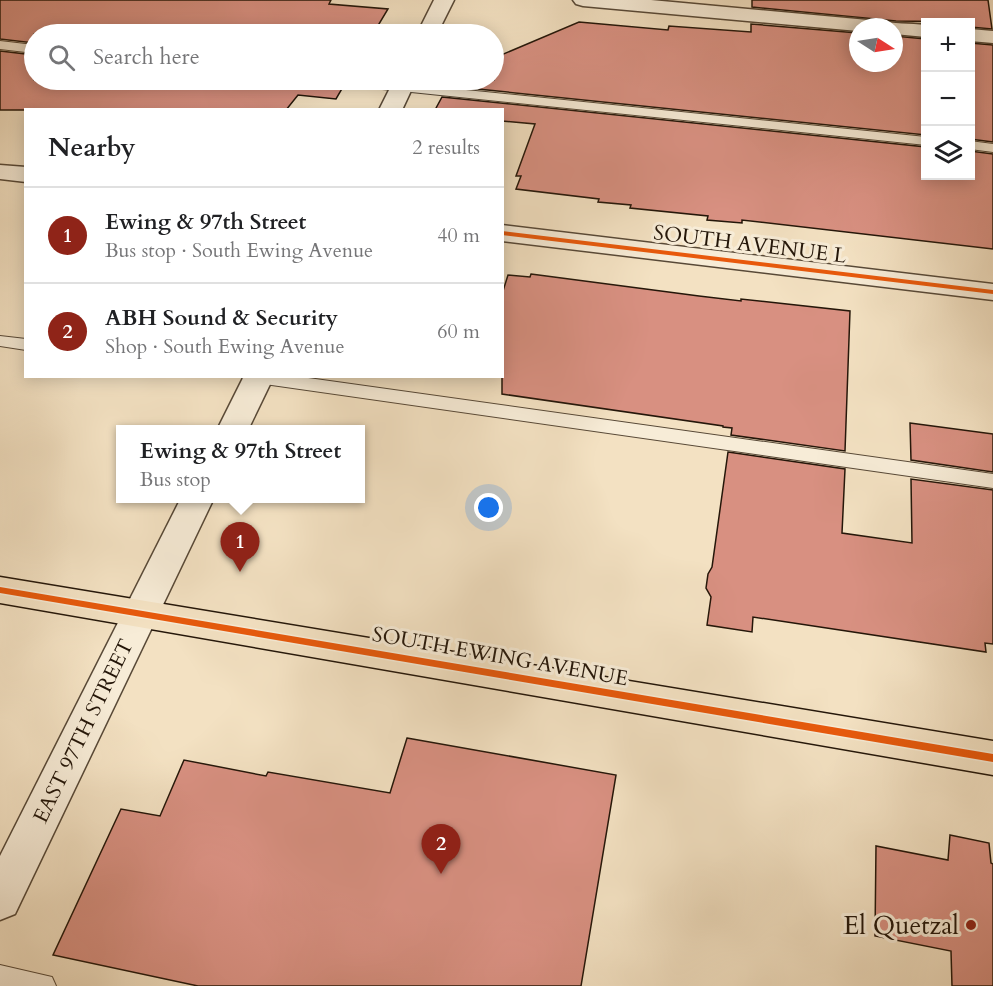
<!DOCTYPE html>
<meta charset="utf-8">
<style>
:root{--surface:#fff;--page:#f6f6f6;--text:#202124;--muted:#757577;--line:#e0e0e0;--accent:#8f2418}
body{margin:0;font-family:Cardo,serif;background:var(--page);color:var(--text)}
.controls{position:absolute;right:18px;top:18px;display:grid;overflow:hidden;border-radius:0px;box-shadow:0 3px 15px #0003}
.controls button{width:54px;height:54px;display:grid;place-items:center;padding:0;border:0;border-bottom:2px solid var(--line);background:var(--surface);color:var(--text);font:30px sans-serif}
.compass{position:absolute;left:849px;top:18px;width:54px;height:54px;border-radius:50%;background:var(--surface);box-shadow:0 3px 15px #0003;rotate:102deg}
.you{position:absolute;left:489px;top:508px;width:21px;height:21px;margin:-15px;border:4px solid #fff;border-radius:50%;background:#1a73e8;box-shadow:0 0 0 9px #1a73e833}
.badge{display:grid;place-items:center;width:39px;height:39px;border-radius:50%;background:var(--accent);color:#fff;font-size:20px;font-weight:700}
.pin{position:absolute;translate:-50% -50px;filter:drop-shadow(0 2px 3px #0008)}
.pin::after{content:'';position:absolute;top:32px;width:21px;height:18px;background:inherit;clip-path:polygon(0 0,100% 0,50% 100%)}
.popup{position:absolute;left:116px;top:425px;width:249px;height:78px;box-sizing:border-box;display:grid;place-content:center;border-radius:0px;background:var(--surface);filter:drop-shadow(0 2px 4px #0005);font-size:20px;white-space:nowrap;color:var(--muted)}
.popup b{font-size:22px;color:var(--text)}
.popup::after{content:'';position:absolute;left:50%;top:100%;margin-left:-12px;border:12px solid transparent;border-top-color:var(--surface)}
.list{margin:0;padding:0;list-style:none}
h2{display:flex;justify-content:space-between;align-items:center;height:78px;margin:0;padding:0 24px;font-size:26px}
h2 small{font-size:20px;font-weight:400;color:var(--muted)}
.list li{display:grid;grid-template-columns:39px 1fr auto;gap:18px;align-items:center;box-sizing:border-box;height:96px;padding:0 24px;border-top:2px solid var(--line)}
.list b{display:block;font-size:22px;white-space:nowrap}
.list p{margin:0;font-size:20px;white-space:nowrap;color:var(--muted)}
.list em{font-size:20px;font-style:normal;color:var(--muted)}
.icon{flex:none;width:33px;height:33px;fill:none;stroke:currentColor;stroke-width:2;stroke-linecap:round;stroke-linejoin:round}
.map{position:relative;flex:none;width:993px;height:986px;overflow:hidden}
.search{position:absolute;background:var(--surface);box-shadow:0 3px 15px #0003;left:24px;top:24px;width:480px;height:66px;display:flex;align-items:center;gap:15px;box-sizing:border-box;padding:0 21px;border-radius:33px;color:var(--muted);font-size:22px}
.panel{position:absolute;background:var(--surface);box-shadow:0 3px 15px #0003;left:24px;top:108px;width:480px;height:270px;border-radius:0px}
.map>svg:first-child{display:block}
</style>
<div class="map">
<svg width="993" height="986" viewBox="0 0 993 986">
<rect width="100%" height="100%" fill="#f3e1c2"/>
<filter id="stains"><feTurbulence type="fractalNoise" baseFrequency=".00333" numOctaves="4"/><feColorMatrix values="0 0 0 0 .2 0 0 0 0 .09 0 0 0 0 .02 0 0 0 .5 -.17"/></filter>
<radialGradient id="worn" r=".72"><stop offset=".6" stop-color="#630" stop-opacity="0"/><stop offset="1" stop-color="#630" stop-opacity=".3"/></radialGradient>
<g fill="#d89081" stroke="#241609" stroke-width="1.5">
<path d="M0,0h331l-2,4 59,5 -15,25h-339v9l-34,-4z"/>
<path d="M752,0h236l4,29 -22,-2v-5l-74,-1 -144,-14z"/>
<path d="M579,22l89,8 1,-4 82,6v-8l107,9v30h36v-27l32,3v96l-478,-49 3,-6h43v-22z"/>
<path d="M970,43l23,2v97l-23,-3z"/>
<path d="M0,51l34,4v25h291l8,6 10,1 -7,12 -38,-4 -12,15h-286z"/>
<path d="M442,97l484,50v29h44v-25l23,3v95l-251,-29v3l-35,-3 1,-4 -78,-8 1,-3 -33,-3 1,-3 -83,-10 5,-13h-5l19,-52 -33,-3v-11h-67z"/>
<path d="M531,274l168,22 42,5v-2l109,12 -5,140 -114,-16 1,-7 -9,-1v-1l-221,-32v-100l6,-19 22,2z"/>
<path d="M910,423l83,11v38l-82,-12z"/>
<path d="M728,452l117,17 -3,64 70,10 -1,-64 82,11v154l-8,-1 1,9 -233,-35 -1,15 -45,-7 4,-28 -5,-9 2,-14 4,-7z"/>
<path d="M407,738l209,37 -35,211h-383l-145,-31 68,-146 39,7 24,-56 82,16 2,-4 122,21z"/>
<path d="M950,835l39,8 2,20 2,1v122h-41l-1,-35 -76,-15 1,-90 72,14z"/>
</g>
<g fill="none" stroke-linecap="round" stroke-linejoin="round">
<defs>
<g id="service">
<path d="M0,41l34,4v8l-34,-4z"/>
<path d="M327,80h41l558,57v8l-592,-61z"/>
<path d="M970,141l23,3v8l-23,-3z"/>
<path d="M0,336l26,3v11l-26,-4z"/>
<path d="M241,376h53l699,98v14l-743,-106 -6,-2z"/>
<path d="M0,965l52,12 4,9h-56z"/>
</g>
<g id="minor">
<path d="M434,0h20l-17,34h-20z"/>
<path d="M573,0h78l228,21c14,3 31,2 47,4v12l-32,-3v-7h-36v4l-275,-25 -7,-2z"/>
<path d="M970,29l23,2v12l-23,-2z"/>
<path d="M394,80h22l-14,30h-23z"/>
<path d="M244,376h30l-26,54h-31z"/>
<path d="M181,498h33l-199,416 -15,6v-64z"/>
</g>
<g id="tertiary">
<path d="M0,165l26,2v15l-26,-3z"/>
<path d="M502,225l491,59v16l-491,-59z"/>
</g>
<path id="primary" d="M0,577l993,164v34l-993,-172z"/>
</defs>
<use href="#service" stroke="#584937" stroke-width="2"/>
<use href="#minor" stroke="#584937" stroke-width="3"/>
<use href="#tertiary" stroke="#584937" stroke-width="3"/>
<use href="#primary" stroke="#241609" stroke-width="3"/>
<use href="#service" fill="#f7ecd7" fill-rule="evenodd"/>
<use href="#minor" fill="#f7ecd7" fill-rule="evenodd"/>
<use href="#tertiary" fill="#f7ecd7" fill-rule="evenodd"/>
<use href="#primary" fill="#f3e1c2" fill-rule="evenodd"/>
<defs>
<g id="cycleway">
<path d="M502,231l491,59v4l-491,-59z"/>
<path d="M0,587l993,167v8l-993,-169z"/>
</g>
</defs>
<use href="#cycleway" stroke="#f7ecd7" stroke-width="3"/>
<use href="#cycleway" fill="#e8590c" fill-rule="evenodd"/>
</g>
<circle fill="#8f2418" stroke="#f7ecd7" stroke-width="2" cx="971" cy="925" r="6"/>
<g text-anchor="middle" stroke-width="6" stroke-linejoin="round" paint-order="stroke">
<g font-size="21" fill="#241609" stroke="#f7ecd7">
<text transform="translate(750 244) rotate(7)" y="7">SOUTH AVENUE L</text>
<text transform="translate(500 656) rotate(10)" y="7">SOUTH EWING AVENUE</text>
<text transform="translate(83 731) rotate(-64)" y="7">EAST 97TH STREET</text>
</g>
<g font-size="26" fill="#241609" stroke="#f7ecd7" text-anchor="end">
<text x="959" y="934">El Quetzal</text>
</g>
</g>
<rect width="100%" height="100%" filter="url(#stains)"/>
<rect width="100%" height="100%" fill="url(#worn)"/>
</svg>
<div class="controls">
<button>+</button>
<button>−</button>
<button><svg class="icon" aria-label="layers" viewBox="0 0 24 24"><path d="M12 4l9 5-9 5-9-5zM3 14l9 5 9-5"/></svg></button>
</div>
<svg class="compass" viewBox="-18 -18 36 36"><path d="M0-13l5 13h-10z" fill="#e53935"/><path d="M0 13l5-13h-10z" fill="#757577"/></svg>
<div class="you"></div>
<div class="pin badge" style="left:240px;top:572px">1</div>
<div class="popup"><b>Ewing &amp; 97th Street</b>Bus stop</div>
<div class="pin badge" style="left:441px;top:874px">2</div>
<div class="search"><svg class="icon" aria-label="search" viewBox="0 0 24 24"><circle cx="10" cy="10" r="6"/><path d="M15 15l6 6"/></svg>Search here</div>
<section class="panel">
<h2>Nearby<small>2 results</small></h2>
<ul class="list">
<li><span class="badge">1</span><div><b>Ewing &amp; 97th Street</b><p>Bus stop · South Ewing Avenue</p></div><em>40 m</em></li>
<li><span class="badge">2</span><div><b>ABH Sound &amp; Security</b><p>Shop · South Ewing Avenue</p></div><em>60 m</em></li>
</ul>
</section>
</div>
